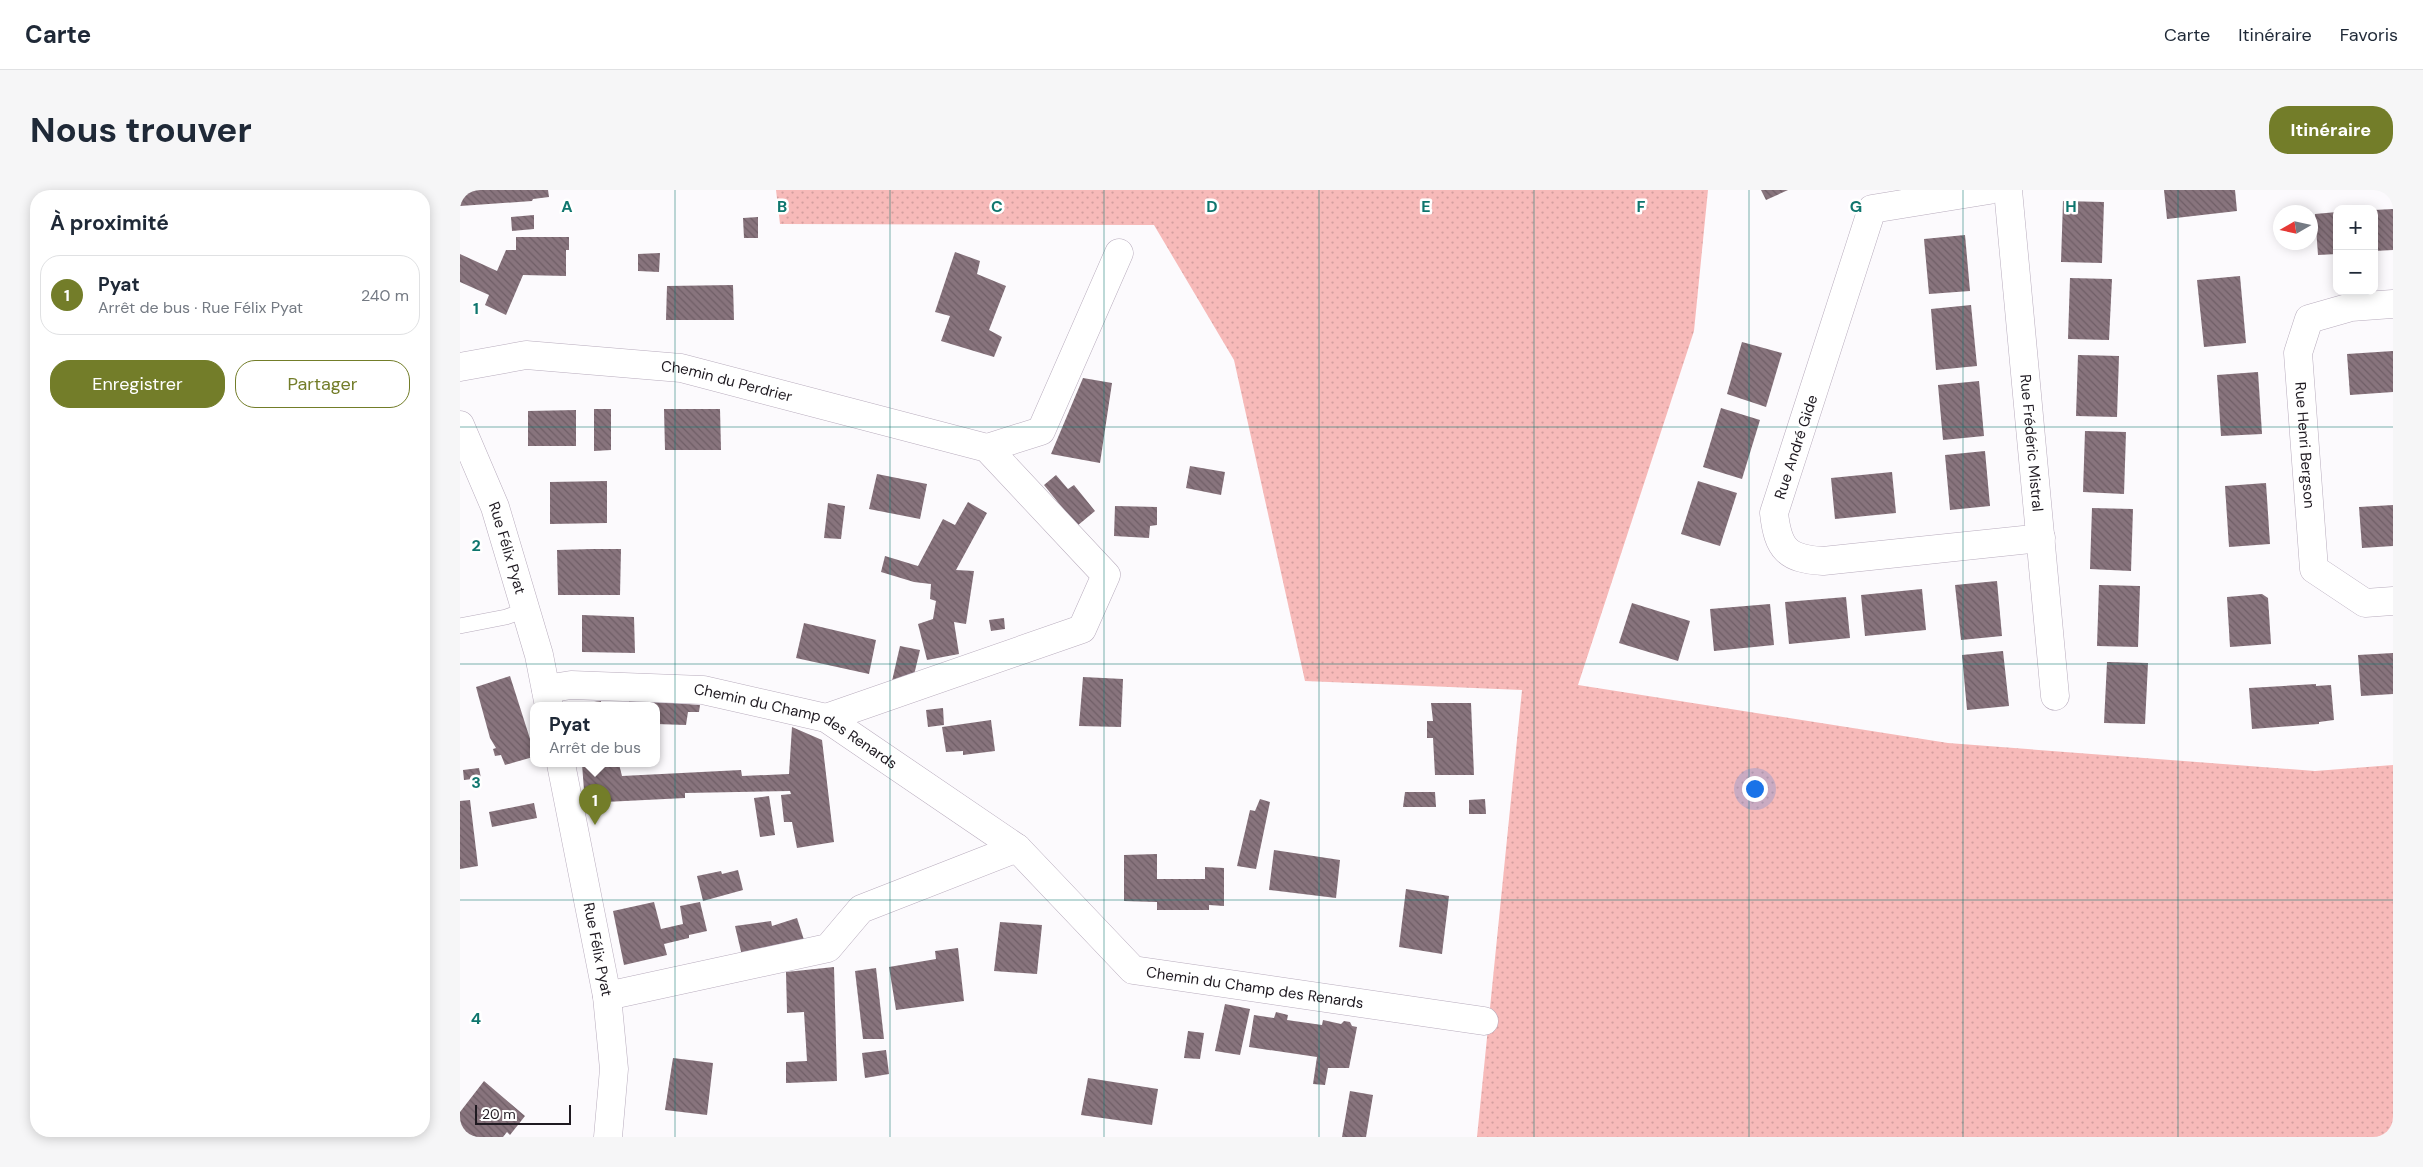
<!DOCTYPE html>
<html lang="fr">
<meta charset="utf-8">
<style>
:root{--surface:#fff;--page:#f6f6f7;--text:#1f2937;--muted:#747a83;--line:#e0e1e3;--accent:#737d29}
body{margin:0;font-family:"DM Sans",sans-serif;background:var(--page);color:var(--text)}
.controls{position:absolute;right:15px;top:15px;display:grid;overflow:hidden;border-radius:10px;box-shadow:0 2px 12px #0003}
.controls button{width:45px;height:45px;display:grid;place-items:center;padding:0;border:0;border-bottom:1px solid var(--line);background:var(--surface);color:var(--text);font:25px sans-serif}
.compass{position:absolute;left:1813px;top:15px;width:45px;height:45px;border-radius:50%;background:var(--surface);box-shadow:0 2px 12px #0003;rotate:261deg}
.scale{position:absolute;left:15px;bottom:12px;width:96px;box-sizing:border-box;padding-left:5px;border:2px solid #1f1a21;border-top:0;font-size:14px;line-height:18px;white-space:nowrap;color:#1f1a21;-webkit-text-stroke:4px #fff;paint-order:stroke}
.you{position:absolute;left:1294px;top:598px;width:18px;height:18px;margin:-12px;border:4px solid #fff;border-radius:50%;background:#1a73e8;box-shadow:0 0 0 8px #1a73e833}
.badge{display:grid;place-items:center;width:32px;height:32px;border-radius:50%;background:var(--accent);color:#fff;font-size:16px;font-weight:700}
.pin{position:absolute;translate:-50% -41px;filter:drop-shadow(0 1px 2px #0008)}
.pin::after{content:'';position:absolute;top:26px;width:18px;height:15px;background:inherit;clip-path:polygon(0 0,100% 0,50% 100%)}
.popup{position:absolute;left:70px;top:512px;width:130px;height:65px;box-sizing:border-box;display:grid;place-content:center;border-radius:10px;background:var(--surface);filter:drop-shadow(0 1px 4px #0005);font-size:16px;white-space:nowrap;color:var(--muted)}
.popup b{font-size:19px;color:var(--text)}
.popup::after{content:'';position:absolute;left:50%;top:100%;margin-left:-10px;border:10px solid transparent;border-top-color:var(--surface)}
.list{margin:0;padding:0;list-style:none}
h2{display:flex;justify-content:space-between;align-items:center;height:65px;margin:0;padding:0 20px;font-size:21px}
h2 small{font-size:16px;font-weight:400;color:var(--muted)}
.list li{display:grid;grid-template-columns:32px 1fr auto;gap:15px;align-items:center;box-sizing:border-box;height:80px;margin:0 10px 10px;padding:0 10px;border:1px solid var(--line);border-radius:20px}
.list b{display:block;font-size:19px;white-space:nowrap}
.list p{margin:0;font-size:16px;white-space:nowrap;color:var(--muted)}
.list em{font-size:16px;font-style:normal;color:var(--muted)}
.actions{display:flex;gap:10px;padding:15px 20px}
.actions a{flex:1;padding:11px 0;border:1px solid var(--accent);border-radius:20px;text-align:center;font-size:18px;color:var(--accent)}
.actions .main{background:var(--accent);color:#fff}
.map{position:relative;flex:none;width:1933px;height:947px;overflow:hidden;border-radius:20px}
header{display:flex;align-items:center;gap:30px;box-sizing:border-box;height:70px;padding:0 25px;background:var(--surface);border-bottom:1px solid var(--line)}
header strong{font-size:24px}
nav{display:flex;gap:28px;margin-inline-start:auto;font-size:18px}
.intro{display:flex;align-items:center;justify-content:space-between;box-sizing:border-box;height:120px;padding:0 30px}
h1{margin:0;font-size:35px}
.button{padding:12px 22px;border-radius:20px;background:var(--accent);color:#fff;font-size:18px;font-weight:700}
main{display:flex;gap:30px;padding:0 30px}
aside{flex:1;background:var(--surface);border-radius:20px;box-shadow:0 2px 12px #0003}
.map>svg:first-child{display:block}
</style>
<header>
<strong>Carte</strong>
<nav><a>Carte</a><a>Itinéraire</a><a>Favoris</a></nav>
</header>
<div class="intro"><h1>Nous trouver</h1><a class="button">Itinéraire</a></div>
<main>
<aside>
<h2>À proximité<small></small></h2>
<ul class="list">
<li><span class="badge">1</span><div><b>Pyat</b><p>Arrêt de bus · Rue Félix Pyat</p></div><em>240 m</em></li>
</ul>
<div class="actions"><a class="main">Enregistrer</a><a>Partager</a></div>
</aside>
<div class="map">
<svg width="1933" height="947" viewBox="0 0 1933 947">
<defs>
<pattern id="garden-dots" width="8" height="8" patternUnits="userSpaceOnUse" patternTransform="scale(1.25)"><rect width="8" height="8" fill="#f7bab9"/><path d="M2 2h.1M6 6h.1" fill="none" stroke="#d39f9f" stroke-width="1.8" stroke-linecap="round"/></pattern>
<pattern id="building-back-hatch" width="6" height="6" patternUnits="userSpaceOnUse" patternTransform="scale(1.25)"><rect width="6" height="6" fill="#88747d"/><path d="M-1 5l2 2M0 0l6 6M5-1l2 2" fill="none" stroke="#6f5e66"/></pattern>
</defs>
<rect width="100%" height="100%" fill="#fcfafd"/>
<path fill="url(#garden-dots)" d="M316,0h932l-14,141 -116,354 370,58 367,28 78,-6v372h-916l45,-447 -217,-9 -71,-321 -80,-135 -374,-1z"/>
<g fill="url(#building-back-hatch)">
<path d="M0,0h88l1,7 -16,2 -1,2 -72,5z"/>
<path d="M1301,0h27l-22,10z"/>
<path d="M1704,0h71l2,21 -70,8z"/>
<path d="M1603,11l41,1 -2,61 -41,-1z"/>
<path d="M1933,19v41l-19,1v-41z"/>
<path d="M1877,22v42l-19,1 -3,-41z"/>
<path d="M74,25v14l-22,2 -1,-14z"/>
<path d="M298,27v21h-14l-1,-20z"/>
<path d="M1505,45l5,56 -41,3 -5,-55z"/>
<path d="M56,47h53v13h-3v26l-43,-1 -17,40 -21,-10 4,-10 -29,-13v-28l37,17 9,-21h10z"/>
<path d="M495,62l25,9 -3,13 29,12 -17,44 13,7 -8,20 -53,-16 9,-25 -15,-4z"/>
<path d="M200,63l-1,19 -21,-1v-17z"/>
<path d="M1780,86l6,67 -42,4 -7,-67z"/>
<path d="M1610,88l42,1 -3,61 -41,-1z"/>
<path d="M273,95l1,35h-68l1,-34z"/>
<path d="M1511,115l6,61 -41,4 -5,-61z"/>
<path d="M1282,152l40,11 -16,54 -39,-13z"/>
<path d="M1933,161v41l-43,3 -3,-41z"/>
<path d="M1618,165l41,1 -2,61 -41,-1z"/>
<path d="M1798,182l4,62 -41,2 -4,-61z"/>
<path d="M623,188l29,5 -12,80 -49,-9z"/>
<path d="M1519,191l5,55 -41,4 -5,-55z"/>
<path d="M1261,218l39,12 -18,59 -39,-12z"/>
<path d="M134,219h17v41l-17,1z"/>
<path d="M204,219h56l1,41h-56z"/>
<path d="M116,220v36h-48v-35z"/>
<path d="M1625,241l41,1 -2,62 -41,-2z"/>
<path d="M1525,261l5,55 -40,4 -5,-55z"/>
<path d="M730,276l35,6 -4,23 -35,-7z"/>
<path d="M1432,282l4,41 -61,6 -4,-41z"/>
<path d="M417,284l50,10 -7,35 -51,-10z"/>
<path d="M596,285l12,14 6,-4 21,26 -18,15 -33,-41z"/>
<path d="M147,291v42l-57,1v-42z"/>
<path d="M1238,291l39,12 -17,53 -39,-12z"/>
<path d="M1806,293l4,61 -41,3 -4,-61z"/>
<path d="M508,312l19,11 -31,57 18,1 -8,53 -12,-2 5,32 -32,6 -9,-36 15,-5 3,-18 -6,-2 1,-15 -17,-2 -33,-10 4,-16 33,10 25,-47 12,6z"/>
<path d="M368,313l17,3 -4,33 -17,-1z"/>
<path d="M1933,315v41l-31,2 -3,-41z"/>
<path d="M655,316l42,1v18l-7,1 -1,12 -35,-2z"/>
<path d="M1632,318l41,1 -2,62 -41,-2z"/>
<path d="M132,359h29l-1,46h-62l-1,-45z"/>
<path d="M1537,391l5,55 -41,4 -6,-55z"/>
<path d="M1639,395l41,1 -2,61 -41,-1z"/>
<path d="M1462,399l4,41 -61,6 -4,-41z"/>
<path d="M1802,404l6,4 3,46 -41,3 -3,-50z"/>
<path d="M1386,407l4,41 -61,6 -4,-42z"/>
<path d="M1172,413l58,18 -12,40 -59,-18z"/>
<path d="M1310,414l4,41 -60,6 -4,-42z"/>
<path d="M122,425l52,2 1,36 -53,-1z"/>
<path d="M544,428l1,11 -14,2 -2,-11z"/>
<path d="M344,433l72,17 -7,34 -73,-16z"/>
<path d="M440,456l20,4 -7,29 -21,2z"/>
<path d="M1543,461l6,55 -42,4 -5,-55z"/>
<path d="M1933,463v41l-32,2 -3,-41z"/>
<path d="M1647,472l41,1 -3,61 -41,-1z"/>
<path d="M50,486l21,66 2,15 -28,8 -4,-10 -6,1 -2,-7 3,-1 -6,-10 -14,-51z"/>
<path d="M623,487l40,2 -2,48 -42,-1z"/>
<path d="M1856,494v2l15,-1 3,35 -15,2v2l-67,5 -3,-41z"/>
<path d="M169,510l71,5 -1,7h-11l-2,13 -30,-1v-18h-27z"/>
<path d="M141,511v5h-28v-1z"/>
<path d="M971,513h40l3,72h-39l-2,-37h-6v-17h6z"/>
<path d="M483,518l1,17 -16,2 -2,-17z"/>
<path d="M531,530l4,31 -32,4v-4l-17,1 -4,-25z"/>
<path d="M332,537l30,13 12,102 -37,6 -5,-26h-8l-3,-27 10,-1 -1,-3 -105,2v5l-100,5 -3,-39h37l3,12 119,-6 1,6 47,-2z"/>
<path d="M19,578l2,10 -17,2 -1,-10z"/>
<path d="M945,602h30l1,15h-33z"/>
<path d="M309,606l6,39 -15,2 -6,-39z"/>
<path d="M800,609l10,3 -14,67 -19,-3 13,-56 5,1z"/>
<path d="M1025,609l1,15h-17v-14z"/>
<path d="M10,610l8,66 -18,3v-68z"/>
<path d="M74,613l3,15 -45,9 -3,-15z"/>
<path d="M814,660l66,10 -4,38 -67,-8z"/>
<path d="M697,664v25h48v-12l19,1v38l-15,-1v5h-52v-8l-33,-1v-46z"/>
<path d="M278,680l5,20 -40,11 -6,-25 24,-5 1,3z"/>
<path d="M946,699l43,7 -7,58 -43,-7z"/>
<path d="M194,712l7,27 22,-5 -3,-18 20,-4 7,29 -18,4v3l-25,6 3,11 -43,10 -11,-54z"/>
<path d="M337,728l8,25 -62,17 -8,-34 36,-5 1,5z"/>
<path d="M540,732l42,3 -5,49 -43,-3z"/>
<path d="M498,758l6,53 -68,9 -7,-43 47,-8 -1,-8z"/>
<path d="M374,777l3,114 -51,2v-21l21,-1 -3,-49 -17,1 -1,-41z"/>
<path d="M416,778l8,71h-21l-8,-68z"/>
<path d="M765,814l25,5 -10,46 -25,-4z"/>
<path d="M816,822l12,3 -1,5 35,5 1,-5 18,4 3,-3 6,1 2,4 5,1 -8,41h-21l-3,17 -12,-1 4,-27 -68,-10 5,-32 20,3z"/>
<path d="M728,841l16,2 -4,26 -16,-1z"/>
<path d="M426,860l3,24 -24,4 -3,-25z"/>
<path d="M213,868l40,5 -6,52 -42,-5z"/>
<path d="M628,888l70,11 -6,36 -71,-10z"/>
<path d="M24,891l41,35 -15,19 -3,-3 -4,5h-43v-25z"/>
<path d="M890,901l23,4 -7,42h-24z"/>
</g>
<g fill="none" stroke-linecap="round" stroke-linejoin="round">
<defs>
<path id="lane" d="M0,436l46,-9 20,-7"/>
<g id="street">
<path d="M1529,0l-117,19 -98,304c4,36 13,46 49,48l218,-23"/>
<path id="s1" d="M1548,0l47,506"/>
<path id="s2" d="M1933,114l-42,3 -42,12 -11,34 16,216 51,34 28,-2"/>
<path id="s3" d="M0,177l66,-12 155,13 306,80 119,127 -24,54 -256,89"/>
<path d="M527,258l54,-17 78,-178"/>
<path id="s4" d="M86,499l25,-4 132,5 123,28 191,130 116,122 351,51"/>
<path d="M147,806l221,-48 33,-39 156,-61"/>
</g>
<g id="secondary">
<path id="s5" d="M0,235l35,82 44,148 10,51"/>
<path id="s6" d="M101,574l46,232 7,73 -6,68"/>
</g>
</defs>
<use href="#lane" stroke="#b8acbd" stroke-width="16"/>
<use href="#street" stroke="#b8acbd" stroke-width="29"/>
<use href="#secondary" stroke="#b8acbd" stroke-width="29"/>
<use href="#lane" stroke="#fff" stroke-width="15"/>
<use href="#street" stroke="#fff" stroke-width="28"/>
<use href="#secondary" stroke="#fff" stroke-width="28"/>
</g>
<path fill="none" stroke="#0f766e" stroke-width="1" stroke-opacity="0.55" d="M215,0v947M430,0v947M644,0v947M859,0v947M1074,0v947M1289,0v947M1503,0v947M1718,0v947M0,237h1933M0,474h1933M0,710h1933"/>
<g text-anchor="middle" stroke-width="5" stroke-linejoin="round" paint-order="stroke">
<g font-size="15" fill="#1f1a21" stroke="#fff">
<text dy="5" stroke="none"><textPath href="#s3" startOffset="270">Chemin du Perdrier</textPath></text>
<text dy="5" stroke="none"><textPath href="#s1" startOffset="254">Rue Frédéric Mistral</textPath></text>
<text dy="5" stroke="none"><textPath href="#s2" startOffset="214">Rue Henri Bergson</textPath></text>
<text transform="translate(1336 257) rotate(-72)" y="5">Rue André Gide</text>
<text dy="5" stroke="none"><textPath href="#s5" startOffset="132">Rue Félix Pyat</textPath></text>
<text dy="5" stroke="none"><textPath href="#s4" startOffset="258">Chemin du Champ des Renards</textPath></text>
<text dy="5" stroke="none"><textPath href="#s6" startOffset="189">Rue Félix Pyat</textPath></text>
<text dy="5" stroke="none"><textPath href="#s4" startOffset="806">Chemin du Champ des Renards</textPath></text>
</g>
</g>
<g font-size="16" text-anchor="middle" font-weight="bold" fill="#0f766e" stroke="#fff" stroke-width="5" stroke-linejoin="round" paint-order="stroke">
<text x="107" y="22">A</text>
<text x="322" y="22">B</text>
<text x="537" y="22">C</text>
<text x="752" y="22">D</text>
<text x="966" y="22">E</text>
<text x="1181" y="22">F</text>
<text x="1396" y="22">G</text>
<text x="1611" y="22">H</text>
<text x="16" y="124">1</text>
<text x="16" y="361">2</text>
<text x="16" y="598">3</text>
<text x="16" y="834">4</text>
</g>
</svg>
<div class="controls">
<button>+</button>
<button>−</button>
</div>
<svg class="compass" viewBox="-18 -18 36 36"><path d="M0-13l5 13h-10z" fill="#e53935"/><path d="M0 13l5-13h-10z" fill="#747a83"/></svg>
<div class="scale">20 m</div>
<div class="you"></div>
<div class="pin badge" style="left:135px;top:635px">1</div>
<div class="popup"><b>Pyat</b>Arrêt de bus</div>
</div>
</main>
